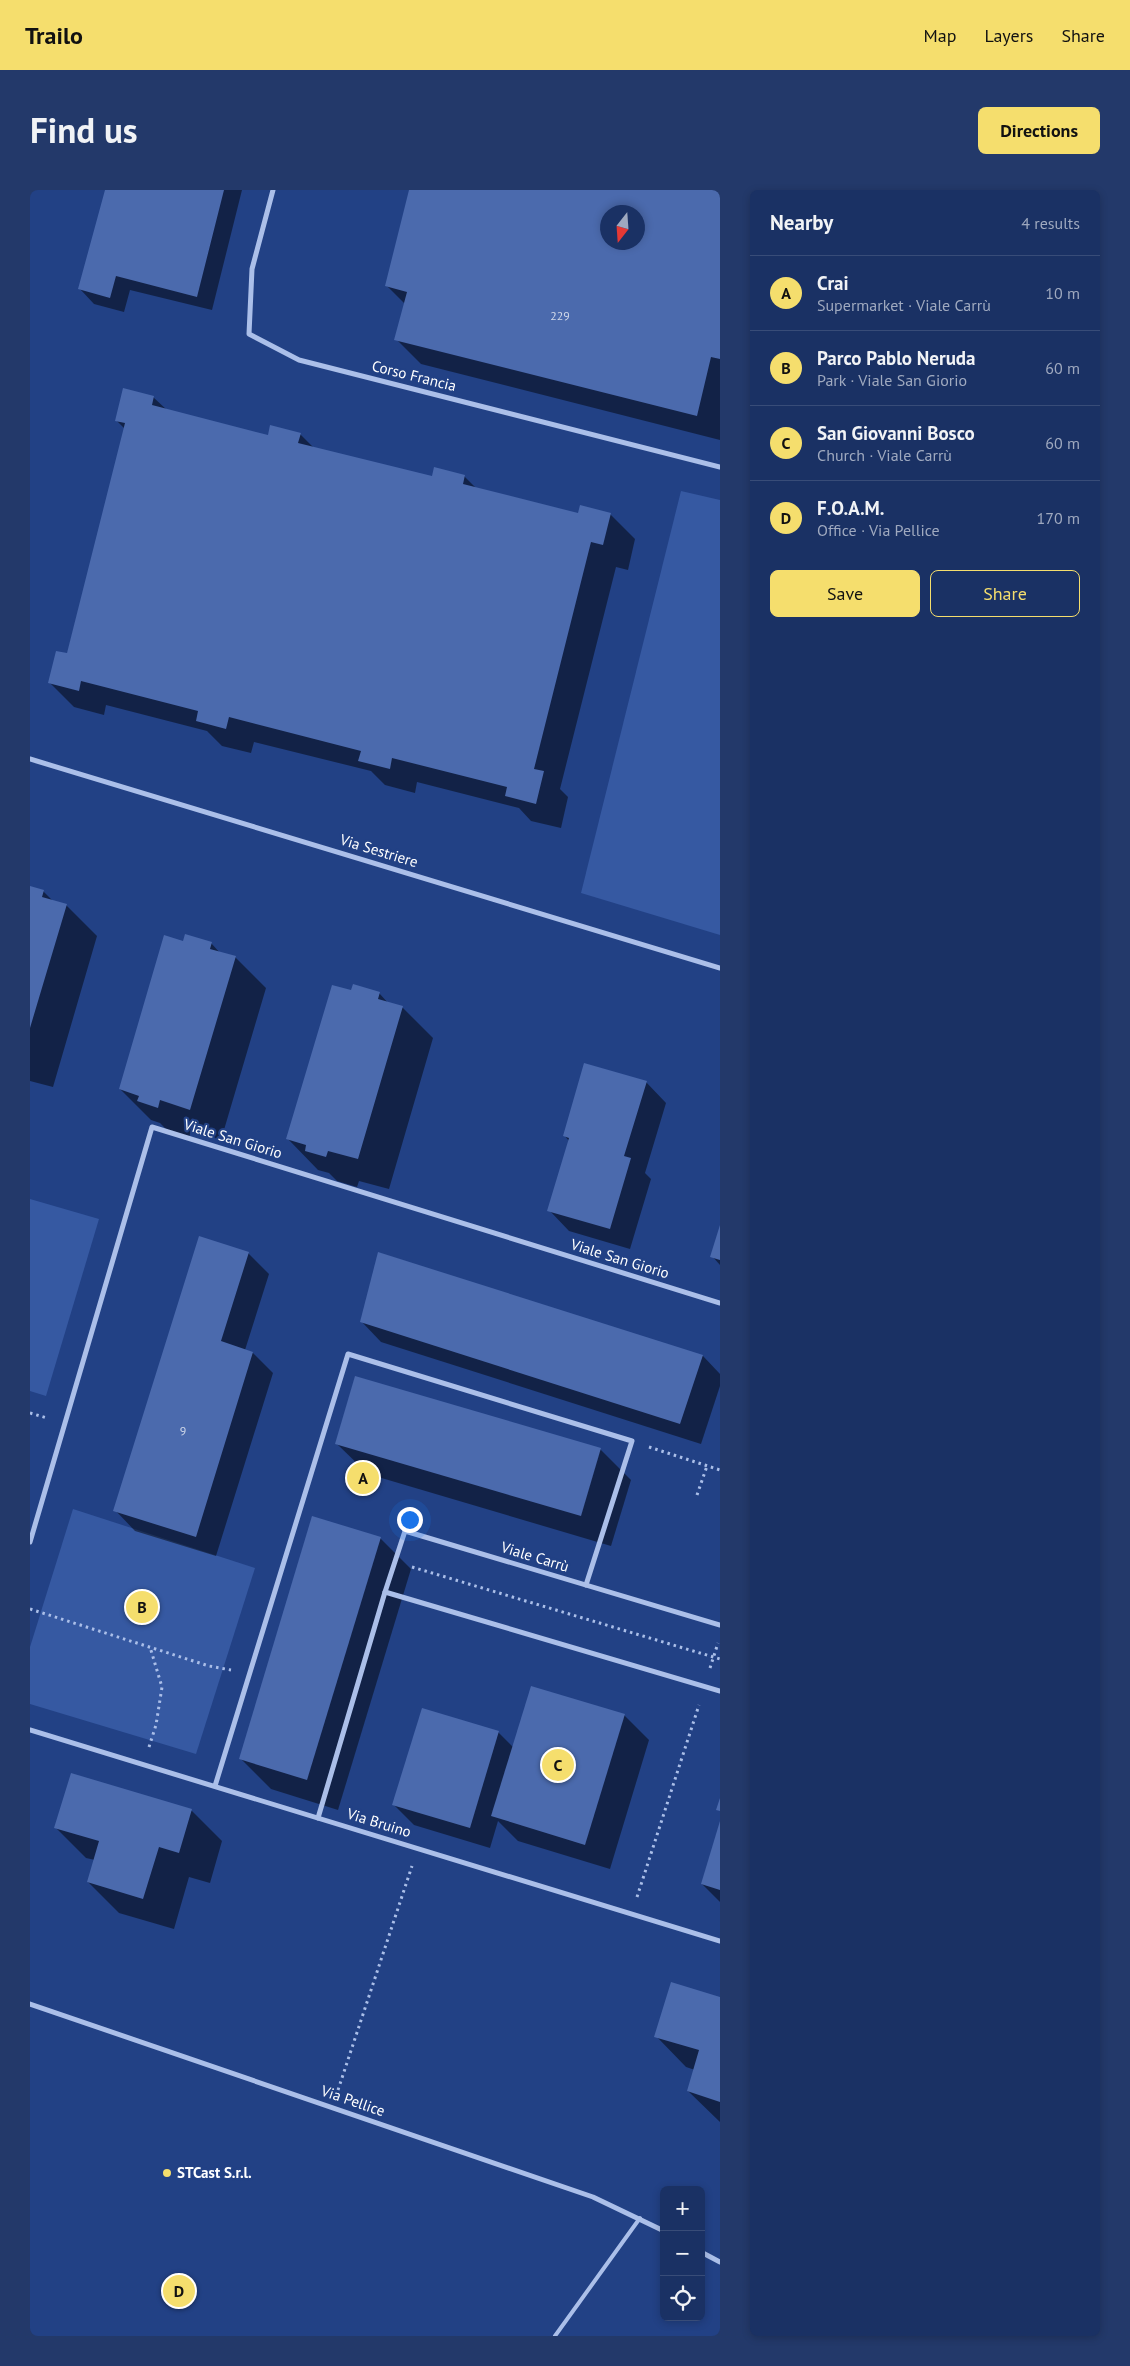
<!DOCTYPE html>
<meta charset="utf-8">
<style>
:root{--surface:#1a3164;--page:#23396a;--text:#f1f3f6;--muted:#9fa9bf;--line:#384c78;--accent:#f5de6d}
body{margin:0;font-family:"PT Sans",sans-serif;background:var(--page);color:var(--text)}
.controls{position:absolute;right:15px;bottom:15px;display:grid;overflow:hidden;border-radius:8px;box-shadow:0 2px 8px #0003}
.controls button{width:45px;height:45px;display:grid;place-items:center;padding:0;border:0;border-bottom:1px solid var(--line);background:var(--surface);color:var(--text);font:25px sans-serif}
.compass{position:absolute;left:570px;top:15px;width:45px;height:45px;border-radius:50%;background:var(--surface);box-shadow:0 2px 8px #0003;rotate:197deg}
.you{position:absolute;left:379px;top:1329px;width:18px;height:18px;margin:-12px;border:4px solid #fff;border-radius:50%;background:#1a73e8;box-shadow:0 0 0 8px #1a73e833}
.badge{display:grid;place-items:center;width:32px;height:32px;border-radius:50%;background:var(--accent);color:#111;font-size:16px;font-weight:700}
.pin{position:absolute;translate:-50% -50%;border:2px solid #fff;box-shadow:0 1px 5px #0006}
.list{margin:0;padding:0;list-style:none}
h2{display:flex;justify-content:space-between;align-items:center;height:65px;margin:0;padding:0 20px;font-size:21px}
h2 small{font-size:16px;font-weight:400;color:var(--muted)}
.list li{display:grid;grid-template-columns:32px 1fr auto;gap:15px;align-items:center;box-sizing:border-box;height:75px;padding:0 20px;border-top:1px solid var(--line)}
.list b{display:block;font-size:19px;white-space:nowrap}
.list p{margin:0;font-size:16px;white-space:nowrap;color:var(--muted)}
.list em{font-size:16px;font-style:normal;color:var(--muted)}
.actions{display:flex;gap:10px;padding:15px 20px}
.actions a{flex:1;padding:11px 0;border:1px solid var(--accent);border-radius:8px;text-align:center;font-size:18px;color:var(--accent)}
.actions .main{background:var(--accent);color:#111}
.icon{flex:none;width:28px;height:28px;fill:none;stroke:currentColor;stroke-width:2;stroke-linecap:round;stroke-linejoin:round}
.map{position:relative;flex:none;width:690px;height:2146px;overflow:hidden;border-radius:8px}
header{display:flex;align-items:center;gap:30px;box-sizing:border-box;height:70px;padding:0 25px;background:var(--accent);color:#111}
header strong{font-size:24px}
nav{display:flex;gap:28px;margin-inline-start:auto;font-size:18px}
.intro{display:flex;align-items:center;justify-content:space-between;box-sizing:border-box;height:120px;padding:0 30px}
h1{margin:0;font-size:35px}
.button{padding:12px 22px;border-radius:8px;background:var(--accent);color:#111;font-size:18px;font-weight:700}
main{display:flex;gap:30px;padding:0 30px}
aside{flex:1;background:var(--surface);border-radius:8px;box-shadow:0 2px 8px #0003}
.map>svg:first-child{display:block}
</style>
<header>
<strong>Trailo</strong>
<nav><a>Map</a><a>Layers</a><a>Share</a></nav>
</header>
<div class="intro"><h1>Find us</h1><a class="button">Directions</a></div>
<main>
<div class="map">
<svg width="690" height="2146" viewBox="0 0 690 2146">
<rect width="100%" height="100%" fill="#224185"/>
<g fill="#3659a2">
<path d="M651,301l39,9v435l-139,-42z"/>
<path d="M0,1009l69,20 -53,177 -16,-5z"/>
<path d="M43,1319l182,59 -59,186 -166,-50v-57z"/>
</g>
<g fill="#0007" fill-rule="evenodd">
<path d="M76,0h136l-30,120 -82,-20 -6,22 -30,-8 -14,-15z"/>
<path d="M380,0h310v250l-299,-76 -25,-25 9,-35 -18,-18zM578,22h30v30h-30z"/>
<path d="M123,207l14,13 102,26 31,-2 14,14 118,30 32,-2 12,12 103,26h31l25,25 -7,31 -12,-3 -56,222 8,8 -7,31 -30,-7 -12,-13 -102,-26 -2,11 -30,-8 -14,-14 -117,-29 -3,11 -29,-7 -15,-15 -101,-26 -2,10 -30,-8 -25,-25 18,-27 58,-226 -9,-9z"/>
<path d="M0,697l13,4 11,11 12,3 31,31 -44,151 -23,-6z"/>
<path d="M154,752l27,1 10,11 14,3 31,31 -45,152 -30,-10 -2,8 -20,-6 -9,-9 -9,-3 -31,-31z"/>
<path d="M349,803l10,11 14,4 30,30 -44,151 -30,-8 -2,6 -20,-6 -8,-8 -11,-3 -30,-31z"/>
<path d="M616,892l20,21 -21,70 6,6 -21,70 -61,-18 -20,-21 20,-69 -5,-6z"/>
<path d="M690,1038v37l-8,-9z"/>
<path d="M218,1063l21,21 -24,76 8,3 20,20 -57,183 -81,-25 -20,-21z"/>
<path d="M349,1063l324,103 17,18v12l-19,58 -320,-102 -20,-21z"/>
<path d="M307,1254l263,5 31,31 -20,66 -243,-72z"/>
<path d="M350,1348l31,31 -73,241 -67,-21 -31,-31z"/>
<path d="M594,1525l25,25 -39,129 -92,-28 -20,-20 -8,27 -76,-23 -20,-20 104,-73 15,15z"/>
<path d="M42,1584l120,37 30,30 -12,42 -21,-6 -15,52 -55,-16 -31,-31 7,-22 -9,-2 -31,-31z"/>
<path d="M690,1634v78l-18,-18z"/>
<path d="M690,1808v124l-32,-31 7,-21 -9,-3 -30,-31z"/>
</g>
<g fill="#4b6aad" fill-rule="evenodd">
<path d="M75,0h119l-27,107 -81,-21 -6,22 -32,-9z"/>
<path d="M379,0h311v169l-9,-2 -14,59 -303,-76 13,-48 -22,-6zM578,22h30v30h-30z"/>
<path d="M93,198l31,8 -2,9 116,30 2,-10 31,8 -3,10 134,33 2,-9 31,8 -2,9 115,29 2,-8 31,8 -8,32 -12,-3 -57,227 10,2 -8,33 -31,-8 2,-9 -115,-29 -2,11 -32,-8 3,-10 -132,-34 -3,12 -30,-8 2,-10 -117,-30 -2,10 -31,-8 8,-32 11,2 58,-230 -10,-2z"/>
<path d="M0,696l14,4 -2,7 25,7 -37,124z"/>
<path d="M155,744l27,8 -2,7 26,7 -46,154 -30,-10 -2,8 -21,-7 2,-5 -20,-7 45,-154 19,6z"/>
<path d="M323,794l27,8 -2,7 25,7 -45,153 -30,-8 -2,6 -21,-6 1,-6 -20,-6 46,-154 19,5z"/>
<path d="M554,873l63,18 -23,75 7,2 -21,71 -63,-18 22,-73 -6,-2z"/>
<path d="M690,1035v35l-10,-3z"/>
<path d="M169,1046l50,16 -28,89 32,11 -57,185 -83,-26z"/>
<path d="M348,1062l325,103 -23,69 -320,-102z"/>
<path d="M325,1186l246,72 -20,68 -246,-72z"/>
<path d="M282,1326l69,21 -74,243 -68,-21z"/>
<path d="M501,1496l94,28 -40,131 -94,-29z"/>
<path d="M392,1518l77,23 -29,97 -78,-23z"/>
<path d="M41,1583l121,36 -13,44 -20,-6 -16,52 -56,-17 12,-41 -45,-13z"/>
<path d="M690,1608v13l-4,-1z"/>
<path d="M690,1631v69l-19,-6z"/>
<path d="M641,1792l49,15v105l-33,-11 12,-41 -45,-13z"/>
</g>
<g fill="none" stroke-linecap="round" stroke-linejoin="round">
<g stroke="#abbfe9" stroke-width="3" stroke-dasharray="2.5 4" stroke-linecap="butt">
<path d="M0,1223l17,5"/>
<path d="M619,1257l71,23"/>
<path d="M667,1305l10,-29"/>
<path d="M382,1377l308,92"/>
<path d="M0,1419l179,57 22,4"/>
<path d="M680,1478l8,-25"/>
<path d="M119,1557l7,-22 6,-38 -12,-40"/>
<path d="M607,1707l62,-192"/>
<path d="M308,1900l74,-224"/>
</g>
<path stroke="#abbfe9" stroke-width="4" d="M525,2146l85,-118"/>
<g stroke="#abbfe9" stroke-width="5">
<path d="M243,0l-21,79 -3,65 50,26 421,107"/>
<path d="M0,569l690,209"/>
<path d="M0,1352l122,-415 568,176"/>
<path d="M690,1435l-315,-94 -20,61 335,99"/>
<path d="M0,1540l690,211"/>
<path d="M185,1596l133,-432 284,87 -46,144"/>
<path d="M288,1628l67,-226"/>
<path d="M0,1814l563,193 71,34"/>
<path d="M671,2062l19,10"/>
</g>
</g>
<circle fill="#f5de6d" stroke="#224185" stroke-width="2" cx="137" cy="1983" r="5"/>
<g text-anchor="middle" stroke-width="4.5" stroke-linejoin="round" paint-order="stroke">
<g font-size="12" fill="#d2daea">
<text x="530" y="130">229</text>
<text x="153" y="1245">9</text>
</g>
<g font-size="15" fill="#fff" stroke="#224185">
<text transform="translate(384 186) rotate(14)" y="5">Corso Francia</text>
<text transform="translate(349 661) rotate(17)" y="5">Via Sestriere</text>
<text transform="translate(203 949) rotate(17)" y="5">Viale San Giorio</text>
<text transform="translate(590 1069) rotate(17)" y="5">Viale San Giorio</text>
<text transform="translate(505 1367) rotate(17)" y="5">Viale Carrù</text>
<text transform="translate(349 1633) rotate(17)" y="5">Via Bruino</text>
<text transform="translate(323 1911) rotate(19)" y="5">Via Pellice</text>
</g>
<g font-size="15" font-weight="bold" fill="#fff" stroke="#224185" text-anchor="start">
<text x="147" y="1988">STCast S.r.l.</text>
</g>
</g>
</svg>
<div class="controls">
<button>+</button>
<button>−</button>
<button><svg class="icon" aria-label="locate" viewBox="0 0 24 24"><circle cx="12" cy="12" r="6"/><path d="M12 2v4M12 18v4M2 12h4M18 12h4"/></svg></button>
</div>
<svg class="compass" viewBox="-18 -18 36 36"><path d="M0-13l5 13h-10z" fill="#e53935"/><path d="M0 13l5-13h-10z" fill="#9fa9bf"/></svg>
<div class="you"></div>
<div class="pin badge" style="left:333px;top:1288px">A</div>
<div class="pin badge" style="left:112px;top:1417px">B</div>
<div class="pin badge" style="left:528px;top:1575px">C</div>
<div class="pin badge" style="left:149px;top:2101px">D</div>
</div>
<aside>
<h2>Nearby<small>4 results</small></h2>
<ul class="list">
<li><span class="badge">A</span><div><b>Crai</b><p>Supermarket · Viale Carrù</p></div><em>10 m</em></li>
<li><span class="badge">B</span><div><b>Parco Pablo Neruda</b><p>Park · Viale San Giorio</p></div><em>60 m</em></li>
<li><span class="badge">C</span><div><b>San Giovanni Bosco</b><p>Church · Viale Carrù</p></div><em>60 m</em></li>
<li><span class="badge">D</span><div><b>F.O.A.M.</b><p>Office · Via Pellice</p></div><em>170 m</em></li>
</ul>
<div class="actions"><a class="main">Save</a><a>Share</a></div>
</aside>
</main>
